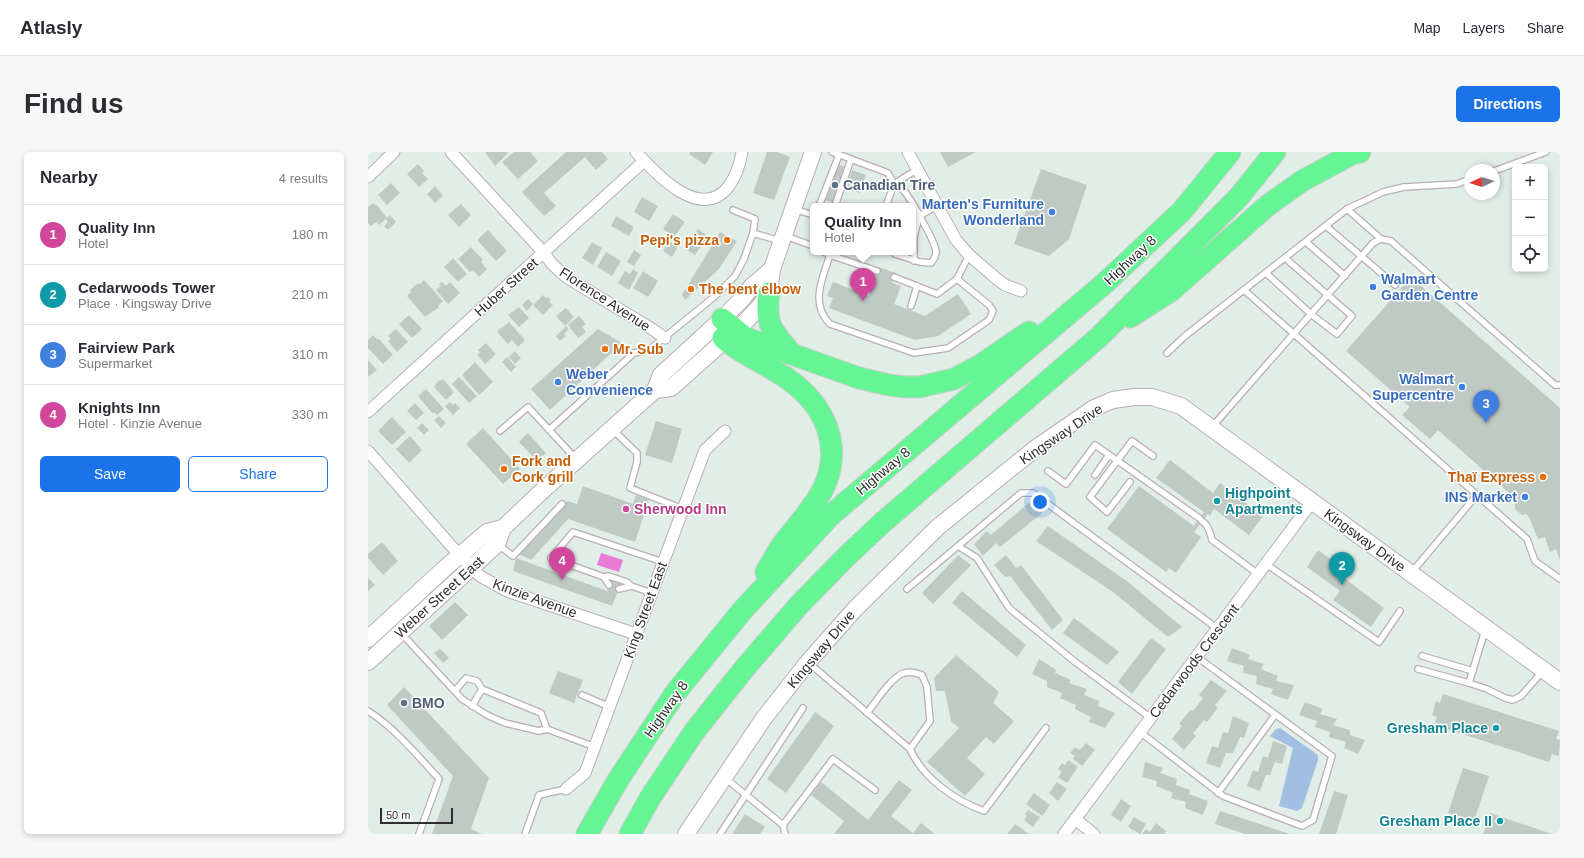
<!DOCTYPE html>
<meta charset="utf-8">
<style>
:root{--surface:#fff;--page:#f7f7f7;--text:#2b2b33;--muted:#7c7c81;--line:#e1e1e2;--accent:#1a73e8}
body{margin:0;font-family:Helvetica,sans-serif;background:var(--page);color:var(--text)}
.controls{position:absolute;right:12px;top:12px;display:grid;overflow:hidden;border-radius:6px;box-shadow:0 2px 6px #0003}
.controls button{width:36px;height:36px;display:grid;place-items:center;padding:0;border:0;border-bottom:1px solid var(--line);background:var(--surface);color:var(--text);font:20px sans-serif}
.compass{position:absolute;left:1096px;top:12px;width:36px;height:36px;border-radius:50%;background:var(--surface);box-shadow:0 2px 6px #0003;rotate:266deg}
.scale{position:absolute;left:12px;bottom:10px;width:73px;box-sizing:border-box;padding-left:4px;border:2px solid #2e2e2e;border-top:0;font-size:11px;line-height:14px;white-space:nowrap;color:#2e2e2e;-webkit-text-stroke:3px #fff;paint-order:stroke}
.you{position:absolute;left:672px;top:350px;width:14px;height:14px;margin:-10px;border:3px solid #fff;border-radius:50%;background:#1a73e8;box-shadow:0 0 0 6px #1a73e833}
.badge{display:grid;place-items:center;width:26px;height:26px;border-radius:50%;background:var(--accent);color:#fff;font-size:13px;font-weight:700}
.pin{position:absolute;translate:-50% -33px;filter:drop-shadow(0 1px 2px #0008)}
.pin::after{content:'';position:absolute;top:21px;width:14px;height:12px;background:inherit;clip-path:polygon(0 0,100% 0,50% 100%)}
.popup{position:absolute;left:442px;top:51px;width:106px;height:52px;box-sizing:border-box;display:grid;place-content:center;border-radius:6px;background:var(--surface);filter:drop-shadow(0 1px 3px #0005);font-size:13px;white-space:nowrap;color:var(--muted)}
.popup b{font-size:15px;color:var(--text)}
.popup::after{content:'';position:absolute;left:50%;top:100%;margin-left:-8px;border:8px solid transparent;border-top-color:var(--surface)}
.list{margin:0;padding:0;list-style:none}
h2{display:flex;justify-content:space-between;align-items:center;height:52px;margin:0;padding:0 16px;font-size:17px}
h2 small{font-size:13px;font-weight:400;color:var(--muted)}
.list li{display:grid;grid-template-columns:26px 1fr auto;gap:12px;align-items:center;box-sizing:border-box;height:60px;padding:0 16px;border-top:1px solid var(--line)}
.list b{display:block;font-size:15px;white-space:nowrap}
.list p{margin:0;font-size:13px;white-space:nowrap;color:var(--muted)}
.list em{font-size:13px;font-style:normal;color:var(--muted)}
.actions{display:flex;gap:8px;padding:12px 16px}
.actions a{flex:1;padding:9px 0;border:1px solid var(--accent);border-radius:6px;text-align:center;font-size:14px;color:var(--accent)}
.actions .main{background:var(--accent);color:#fff}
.icon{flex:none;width:22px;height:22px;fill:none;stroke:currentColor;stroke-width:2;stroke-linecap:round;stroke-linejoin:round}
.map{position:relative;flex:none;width:1192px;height:682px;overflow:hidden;border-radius:6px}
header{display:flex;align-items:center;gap:24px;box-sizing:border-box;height:56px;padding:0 20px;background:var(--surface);border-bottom:1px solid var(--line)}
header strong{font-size:19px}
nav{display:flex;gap:22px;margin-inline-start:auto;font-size:14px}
.intro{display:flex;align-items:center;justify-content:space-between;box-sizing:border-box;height:96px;padding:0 24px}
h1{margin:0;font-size:28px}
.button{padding:10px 18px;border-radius:6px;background:var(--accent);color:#fff;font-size:14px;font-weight:700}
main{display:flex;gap:24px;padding:0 24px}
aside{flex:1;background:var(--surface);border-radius:6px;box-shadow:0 2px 6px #0003}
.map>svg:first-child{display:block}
</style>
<header>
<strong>Atlasly</strong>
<nav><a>Map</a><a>Layers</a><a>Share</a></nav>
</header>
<div class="intro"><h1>Find us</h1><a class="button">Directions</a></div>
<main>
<aside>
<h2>Nearby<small>4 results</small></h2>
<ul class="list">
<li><span class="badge" style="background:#d1479c">1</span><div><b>Quality Inn</b><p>Hotel</p></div><em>180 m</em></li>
<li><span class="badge" style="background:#0f9aa8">2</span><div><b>Cedarwoods Tower</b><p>Place · Kingsway Drive</p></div><em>210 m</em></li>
<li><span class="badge" style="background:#3f7fe0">3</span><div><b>Fairview Park</b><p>Supermarket</p></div><em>310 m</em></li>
<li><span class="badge" style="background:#d1479c">4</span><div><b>Knights Inn</b><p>Hotel · Kinzie Avenue</p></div><em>330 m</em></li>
</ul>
<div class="actions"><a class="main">Save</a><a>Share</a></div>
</aside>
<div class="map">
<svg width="1192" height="682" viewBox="0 0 1192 682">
<rect width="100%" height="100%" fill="#e1eee7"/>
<path fill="#a2bee0" d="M912,576l38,27v5l-16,48 -5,3 -18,-5 14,-58 -23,-12 6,-7z"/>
<path fill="#e87cd7" d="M233,401l22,7 -4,12 -22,-7z"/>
<g fill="#c0cac4">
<path d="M117,0h22l1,1 -13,13z"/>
<path d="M146,0h16l8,9 -20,18 -16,-17z"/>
<path d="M198,0h36l6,7 -12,11 -11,-13 -41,36 12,13 -12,10 -22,-24z"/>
<path d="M322,0h23l-8,13 -16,-11z"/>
<path d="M399,0h10l13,5 -16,43 -21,-7z"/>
<path d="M572,0h36l-28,15z"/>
<path d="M50,12l6,7 -2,2 6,6 -9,8 -12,-13z"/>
<path d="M469,12l9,3 -12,36 -9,-3z"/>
<path d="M673,17l46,16 -18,54 -20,17 -35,-12z"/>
<path d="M484,18l14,5 -6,18 -14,-4z"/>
<path d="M23,31l9,10 -13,12 -9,-10z"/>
<path d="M67,34l8,10 -8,7 -8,-9z"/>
<path d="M274,45l16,9 -9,15 -15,-9z"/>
<path d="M5,51l2,2 1,-1 11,14 -8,7 -3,-3 -5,4 -3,-3v-16z"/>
<path d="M93,52l10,11 -12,12 -11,-12z"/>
<path d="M305,62l12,8 -11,15 -11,-8z"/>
<path d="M22,63l6,7 -8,8 -4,-4 4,-4 -2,-3z"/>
<path d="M248,64l18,11 -5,9 -18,-10z"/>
<path d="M330,77l10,7 -13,19 -11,-7z"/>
<path d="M120,78l19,21 -11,10 -19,-21z"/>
<path d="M352,80l17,9 -18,28 -34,31 -3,-5z"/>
<path d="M301,89l9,5 -6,11 -9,-6z"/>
<path d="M224,90l10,6 -9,17 -11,-7z"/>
<path d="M103,95l12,13 -2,2 6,7 -8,8 -6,-7 -3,2 -12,-13z"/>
<path d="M266,98l7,5 -7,11 -7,-4z"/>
<path d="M238,100l15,9 -9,15 -15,-9z"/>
<path d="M85,106l14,16 -9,8 -14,-15z"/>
<path d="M510,115l18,6 -4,10 9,3 -7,18 31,12 33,-22 13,20 -33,22 -23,4 -86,-32 4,-10 -6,-2 6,-14 36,14z"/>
<path d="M265,117l5,4 -9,17 -11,-7 7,-12 5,3z"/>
<path d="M275,119l15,10 -10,16 -15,-9z"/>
<path d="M1043,125l149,131v152l-4,-11 -6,3 -5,-15 -7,2 -9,-22 -3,-3 -4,1 -7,-6 -1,-10 -6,-7 -70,-62 -8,9 -28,-24 8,-8 -64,-56z"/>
<path d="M56,128l19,21 -5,5 1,1 -14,10 -18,-21 4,-4 -1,-2 8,-7 2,1z"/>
<path d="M74,130l4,4 4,-4 10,11 -12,11 -12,-14 5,-4 -2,-2z"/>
<path d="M175,143l3,3 2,-1 3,3 -2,2 4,3 -10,10 -10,-10z"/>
<path d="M160,147l5,5 -6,7 -5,-6z"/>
<path d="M151,155l10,11 -10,9 -11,-12z"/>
<path d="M198,156l8,9 -9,9 -9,-10z"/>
<path d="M41,163l13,14 -10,9 -13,-14z"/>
<path d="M211,164l7,8 -4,3 4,5 -8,6 -10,-13z"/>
<path d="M141,170l16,18 -7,7 -6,-7 -4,4 -11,-12 3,-4 1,1z"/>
<path d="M198,174l3,3 -5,5 2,2 -6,5 -4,-5z"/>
<path d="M28,177l12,13 -11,10 -9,-11 3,-2 -3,-3z"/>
<path d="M230,177l24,14 -72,67 -19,-21z"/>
<path d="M5,183l5,5 1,-1 14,16 -10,9 -15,-16v-8z"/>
<path d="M118,191l10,11 -11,10 -8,-9 3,-2 -2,-3z"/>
<path d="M147,199l6,7 -6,6 -6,-7z"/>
<path d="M139,205l9,10 -5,5 -9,-10z"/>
<path d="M0,208l9,10 -9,7z"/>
<path d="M107,210l18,20 -14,13 -17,-20z"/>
<path d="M91,225l18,19 -8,7 -17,-19z"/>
<path d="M75,227l11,13 -8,8 -12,-13 5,-7 1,1z"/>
<path d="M58,237l18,20 -7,6 -3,-3 -1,2 -15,-18z"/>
<path d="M82,250l3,3 2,-2 5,5 -7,7 -8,-9z"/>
<path d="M47,251l9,10 -8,7 -9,-9z"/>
<path d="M71,264l7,7 -5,5 -7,-8z"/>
<path d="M24,265l14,15 -14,13 -14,-14z"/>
<path d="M288,269l26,8 -10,34 -27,-8z"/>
<path d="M54,271l7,7 -5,5 -7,-7z"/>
<path d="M115,276l37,41 -17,15 -37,-40z"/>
<path d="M160,281l18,20 -9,8 -18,-19z"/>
<path d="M42,284l12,14 -13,13 -13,-14z"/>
<path d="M802,308l43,33 7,-10 43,33 -14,19 -35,-26 -4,7 -2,-2 -14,18 7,5 -25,36 -7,-5 -3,4 -59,-43 32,-43 55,40 10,-14 -48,-34z"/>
<path d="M215,334l50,18 3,-9 13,5 -14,42 -67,-23 -37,41 -12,-6 48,-53 10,3z"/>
<path d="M664,348l10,13 -42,34 -4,-4 -13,13 -9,-12 13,-13 4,4z"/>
<path d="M680,374l80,56 54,45 -14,10 -55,-45 -77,-51z"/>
<path d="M14,390l16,19 -15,14 -15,-17v-4z"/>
<path d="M950,398l30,22 -4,6 40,30 -13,19 -38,-27 7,-9 -33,-24z"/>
<path d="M590,403l13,10 -38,39 -11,-11z"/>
<path d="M638,403l10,13 5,-3 42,55 -11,10 -42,-54 -5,1 -11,-12z"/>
<path d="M148,406l91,33 4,-13 10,5 -9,23 -99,-35z"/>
<path d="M0,426l7,7 -7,6z"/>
<path d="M594,439l64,54 -9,12 -65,-54z"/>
<path d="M87,450l13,13 -26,25 -13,-14z"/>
<path d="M706,466l45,34 -12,13 -44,-32z"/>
<path d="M783,486l15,11 -34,45 -14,-12z"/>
<path d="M864,496l18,7 -2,4 16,5 -3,5 17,7 -2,5 18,4 -6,15 -17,-6 2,-5 -17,-5 1,-8 -14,-3 1,-7 -17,-5z"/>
<path d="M72,497l9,9 -6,5 -9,-10z"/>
<path d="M588,503l43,37 -6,11 21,18 -20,23 -8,-7 -19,21 18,16 -20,22 -38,-34 32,-34 -8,-7 -6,-30h-9l-2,-13z"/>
<path d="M671,507l17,11 -1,3 16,7 -2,3 18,6 -3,6 15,6 -1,5 17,7 -10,15 -16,-6 2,-5 -16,-8 1,-4 -16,-7 2,-5 -15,-6v-6l-15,-7z"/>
<path d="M190,519l25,9 -9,23 -25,-10z"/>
<path d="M843,528l16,11 -12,14 3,3 -11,14 -3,-2 -11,13 3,3 -12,14 -12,-11 10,-13 -3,-2 11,-14 3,1 10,-13 -4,-3z"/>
<path d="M36,535l85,91 -18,51 11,5h-50l21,-58 -66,-71z"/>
<path d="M1075,542l116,37 -3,8 4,1 -1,16 -7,-2 -3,8 -115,-37 3,-8 -5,-2 4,-14 4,2z"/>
<path d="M937,550l18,7 -3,5 17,5 -4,6 17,5v5l15,5 -7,14 -14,-6 2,-6 -17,-5 1,-5 -15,-5 2,-6 -18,-6z"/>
<path d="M447,560l19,14 -48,67 -19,-14z"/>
<path d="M865,564l16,7 -5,15 -4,-1 -7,16h-7l-6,15 -14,-5 6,-17 6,2 5,-16 5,1z"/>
<path d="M905,589l14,5 -5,18 -7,-2 -5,13h-4l-6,16 -13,-5 6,-16 5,2 5,-16 5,2z"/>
<path d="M718,591l9,7 -13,16 -9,-7 2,-3 -5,-3 5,-6 5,3z"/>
<path d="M700,608l10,7 -11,16 -9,-6 4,-5 -4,-3 4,-6 3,2z"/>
<path d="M777,610l18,6 -3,5 17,6 -1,6 14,5 -1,4 19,7 -5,14 -18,-7 1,-6 -15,-4 2,-5 -17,-7 1,-5 -15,-4z"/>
<path d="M1095,616l26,8 -15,45 -26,-8z"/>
<path d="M531,628l13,10 -21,26 22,17 8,-10 14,11h-101l10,-13 -33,-26 10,-13 47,38z"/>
<path d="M689,630l10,7 -9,12 -9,-8z"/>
<path d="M966,639l14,4 -12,39h-17z"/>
<path d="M666,641l16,12 -8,11 -16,-12z"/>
<path d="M753,647l10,7 -10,16 -10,-7z"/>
<path d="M660,658l12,7 -7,10 -9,-7 3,-4 -2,-2z"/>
<path d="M852,659l70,23h-45l-30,-10z"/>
<path d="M1122,661l62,21h-69z"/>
<path d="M377,662l20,13 -5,7h-28z"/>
<path d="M766,665l12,7 -6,10 -12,-7z"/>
<path d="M788,671l10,8 -2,3h-22l4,-5 4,3z"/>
<path d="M647,672l14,10h-22z"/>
</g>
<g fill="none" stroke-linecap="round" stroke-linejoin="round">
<defs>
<g id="lane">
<path d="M464,0l19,7"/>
<path d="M1126,19l52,-19"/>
<path d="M451,54l20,-51"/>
<path d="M467,54l16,-47 37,14 6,11 24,-15"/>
<path d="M518,54l8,-22c3,2 7,4 10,7 7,8 32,52 32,61 0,5 -2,7 -5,11l-11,-1 -25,-8"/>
<path d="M426,57l19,6"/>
<path d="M979,57l34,30 10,2 164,144h5"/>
<path d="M958,74l69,59"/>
<path d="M385,81l27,8"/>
<path d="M418,84l27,10"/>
<path d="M938,90l39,34"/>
<path d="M456,100l6,3 47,16"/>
<path d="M462,103c-8,24 -20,49 0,69l84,29 34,-5 41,-28 4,-9 -4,-6 -32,-26"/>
<path d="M546,109v-24l5,-21 18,-10"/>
<path d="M898,121l46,42 25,19 15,-18 -67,-58"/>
<path d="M526,125l43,17 20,-15 12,-24"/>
<path d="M876,138l283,249 8,22 25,18"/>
<path d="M543,154l6,-20"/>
<path d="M799,201l18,-17 162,-127 36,-17 21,-5 53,-3 13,-5"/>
<path d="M844,275l161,-184 8,-4"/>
<path d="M244,277l25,24v9l-7,26 53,21"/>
<path d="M181,278l85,-77 16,-4 64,-52 21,-21 9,-17 9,-26 2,-14 -22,-9"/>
<path d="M132,279l28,-24 48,52"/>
<path d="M680,319l18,13 29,-39 104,73"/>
<path d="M727,323l14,-20"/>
<path d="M762,330l-23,30 -17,-15 42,-56 21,15"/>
<path d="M834,369c7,5 8,12 10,19l46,34"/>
<path d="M129,392l16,12 49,-52"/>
<path d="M898,412l113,78 21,-31"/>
<path d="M1044,420l64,-76"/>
<path d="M236,425l5,8"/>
<path d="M251,437l12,-3"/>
<path d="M539,437l51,-43"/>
<path d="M284,441l-21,-7 -4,-4 -18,-6 -5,1 -53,-19 22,-26 90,30"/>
<path d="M1117,478l-16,53 18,6 18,9 8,2 8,-4 21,-24"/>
<path d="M33,481l61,66 25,16 18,8 34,8 8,-2 48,18"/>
<path d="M1054,504l51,15"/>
<path d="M442,512l100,85c13,29 44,51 74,62l62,-83"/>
<path d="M1050,517l51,14"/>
<path d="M87,539l11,-13 11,3 5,8"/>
<path d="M214,543l28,12"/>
<path d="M104,554l10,-17 59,24 6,16"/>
<path d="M0,559c27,17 49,44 71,68l-20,55"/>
<path d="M499,561c9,-11 24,-36 37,-40 6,-2 13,0 18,2l5,12 3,34 -20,28"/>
<path d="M783,566l-77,-57 -65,-53 -32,-50 -19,-12 63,-53h12l185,136"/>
<path d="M772,580l83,64 79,30 11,-6 19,-64 -135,-99"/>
<path d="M357,626l58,47 2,9"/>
<path d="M850,641l57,-78"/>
<path d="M415,673l50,-66 42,31"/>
<path d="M157,682l14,-39 27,-6"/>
<path d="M352,682l83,-126"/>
</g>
<g id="street">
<path d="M83,0l93,101 8,11 14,13 86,52 13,9"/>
<path d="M268,0c20,22 65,71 93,34 7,-10 11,-22 13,-34"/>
<path d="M540,0l48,88 13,15 28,24 8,6 16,6"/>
<path d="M0,25l26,-25"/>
<path d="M0,260l276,-251"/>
<path d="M0,299l85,97 27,28 27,15 129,43"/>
<path d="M198,637l19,-16 120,-323 20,-19"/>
<path d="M707,667l19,15"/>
<path d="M696,682l248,-332"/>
</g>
<g id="secondary">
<path d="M287,238l16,-2 73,-65 16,-17 9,-13 3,-24 41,-117"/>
<path d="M0,487l77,-71 42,-36 16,-4"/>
<path d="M0,510l129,-118 6,-16 38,-36 114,-102 6,-15 61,-56 21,-21 9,-12 20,-17"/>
<path d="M318,682l78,-116 44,-56 47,-53 83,-82 98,-79 58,-40 19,-8 21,-3h18l29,9 379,276"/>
</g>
<g id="highway">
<path d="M401,141c-4,31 2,37 22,60"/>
<path d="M762,165l41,-26 96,-85 35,-25 50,-27 8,-2"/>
<path d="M354,167l24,19 113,40 30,7 16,2h14l35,-8 25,-13 50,-34"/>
<path d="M355,186c20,18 47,27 69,44 34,26 51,66 31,107 -11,22 -29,39 -43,59 -5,8 -9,16 -14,24"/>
<path d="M219,682l31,-54 58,-88 66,-81 89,-96 274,-232 77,-72 48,-59"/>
<path d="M262,682l20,-36 44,-66 50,-63 55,-64 48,-49 35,-33 217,-186 139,-139 37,-46"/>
</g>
</defs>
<use href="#lane" stroke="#b9aeb1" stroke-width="8"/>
<use href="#street" stroke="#b9aeb1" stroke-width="13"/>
<use href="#secondary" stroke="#b9aeb1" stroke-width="18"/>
<use href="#highway" stroke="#cdcdcd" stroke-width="23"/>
<use href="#lane" stroke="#fff" stroke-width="5.5"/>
<use href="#street" stroke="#fff" stroke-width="11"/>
<use href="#secondary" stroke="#fff" stroke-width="16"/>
<use href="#highway" stroke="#65f594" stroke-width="21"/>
</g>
<g fill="#5c6f8a" stroke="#fff" stroke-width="1.5">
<circle cx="467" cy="33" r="4"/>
<circle cx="36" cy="551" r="4"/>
</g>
<g fill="#3f7fe0" stroke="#fff" stroke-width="1.5">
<circle cx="684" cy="60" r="4"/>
<circle cx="1005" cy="135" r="4"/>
<circle cx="190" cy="230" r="4"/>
<circle cx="1094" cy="235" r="4"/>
<circle cx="1157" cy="345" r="4"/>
</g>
<g fill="#e8710a" stroke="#fff" stroke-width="1.5">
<circle cx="359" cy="88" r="4"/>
<circle cx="323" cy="137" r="4"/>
<circle cx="237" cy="197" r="4"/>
<circle cx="136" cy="317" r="4"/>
<circle cx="1175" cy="325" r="4"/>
</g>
<g fill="#0f9aa8" stroke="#fff" stroke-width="1.5">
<circle cx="849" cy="349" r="4"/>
<circle cx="1128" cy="576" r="4"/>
<circle cx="1132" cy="669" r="4"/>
</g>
<circle fill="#d1479c" stroke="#fff" stroke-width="1.5" cx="258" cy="357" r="4"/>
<g text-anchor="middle" stroke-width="3" stroke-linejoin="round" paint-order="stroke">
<g font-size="14" font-weight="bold" fill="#4e5e75" stroke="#fff" text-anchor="start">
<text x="475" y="38">Canadian Tire</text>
<text x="44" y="556">BMO</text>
</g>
<g font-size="14" font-weight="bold" fill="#366cbe" stroke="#fff" text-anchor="end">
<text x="676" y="57">Marten's Furniture<tspan x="676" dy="16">Wonderland</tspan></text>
<text x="1013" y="132" text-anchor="start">Walmart<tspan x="1013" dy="16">Garden Centre</tspan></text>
<text x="198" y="227" text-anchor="start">Weber<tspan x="198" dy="16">Convenience</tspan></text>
<text x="1086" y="232">Walmart<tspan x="1086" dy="16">Supercentre</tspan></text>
<text x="1149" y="350">INS Market</text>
</g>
<g font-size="14" font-weight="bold" fill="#c56008" stroke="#fff" text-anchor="start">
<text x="351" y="93" text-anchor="end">Pepi's pizza</text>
<text x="331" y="142">The bent elbow</text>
<text x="245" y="202">Mr. Sub</text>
<text x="144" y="314">Fork and<tspan x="144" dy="16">Cork grill</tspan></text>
<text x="1167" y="330" text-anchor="end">Thaï Express</text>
</g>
<g font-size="14" fill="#2e2e2e" stroke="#fff">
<text transform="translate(762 108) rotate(-43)" y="5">Highway 8</text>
<text transform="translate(138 135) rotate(-42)" y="5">Huber Street</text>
<text transform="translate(237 147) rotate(33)" y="5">Florence Avenue</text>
<text transform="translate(693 282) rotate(-34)" y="5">Kingsway Drive</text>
<text transform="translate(515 319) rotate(-40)" y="5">Highway 8</text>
<text transform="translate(997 388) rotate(36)" y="5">Kingsway Drive</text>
<text transform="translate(71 445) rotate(-42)" y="5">Weber Street East</text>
<text transform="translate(167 446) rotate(20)" y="5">Kinzie Avenue</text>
<text transform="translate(277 458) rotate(-70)" y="5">King Street East</text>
<text transform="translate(453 497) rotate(-50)" y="5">Kingsway Drive</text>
<text transform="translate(826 509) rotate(-53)" y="5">Cedarwoods Crescent</text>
<text transform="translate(298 557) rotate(-55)" y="5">Highway 8</text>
</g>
<g font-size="14" font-weight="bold" fill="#0d838f" stroke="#fff" text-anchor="end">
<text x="857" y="346" text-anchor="start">Highpoint<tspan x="857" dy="16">Apartments</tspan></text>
<text x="1120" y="581">Gresham Place</text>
<text x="1124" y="674">Gresham Place II</text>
</g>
<g font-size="14" font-weight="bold" fill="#b23c85" stroke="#fff" text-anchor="start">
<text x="266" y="362">Sherwood Inn</text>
</g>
</g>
</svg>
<div class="controls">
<button>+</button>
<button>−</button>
<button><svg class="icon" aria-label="locate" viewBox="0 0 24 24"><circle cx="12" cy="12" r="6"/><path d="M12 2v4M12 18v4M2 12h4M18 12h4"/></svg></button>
</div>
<svg class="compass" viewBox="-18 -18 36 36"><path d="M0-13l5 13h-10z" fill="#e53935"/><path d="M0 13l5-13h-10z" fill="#7c7c81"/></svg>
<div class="scale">50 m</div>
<div class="you"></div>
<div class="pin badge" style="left:495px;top:149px;background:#d1479c">1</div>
<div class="popup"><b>Quality Inn</b>Hotel</div>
<div class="pin badge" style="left:974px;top:433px;background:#0f9aa8">2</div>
<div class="pin badge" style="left:1118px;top:271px;background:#3f7fe0">3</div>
<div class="pin badge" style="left:194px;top:428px;background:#d1479c">4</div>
</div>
</main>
